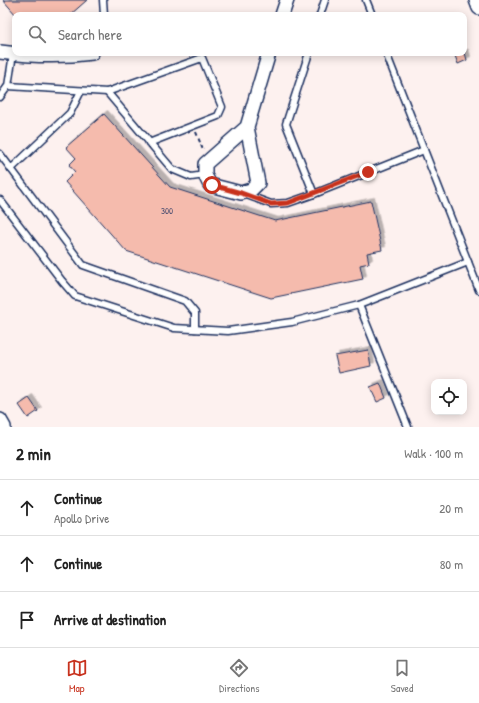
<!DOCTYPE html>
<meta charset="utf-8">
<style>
:root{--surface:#fff;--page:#f2f2f2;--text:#222;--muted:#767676;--line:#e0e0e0;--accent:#c8321e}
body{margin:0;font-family:"Patrick Hand",sans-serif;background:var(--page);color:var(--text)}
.controls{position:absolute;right:12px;bottom:12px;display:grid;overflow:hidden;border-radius:8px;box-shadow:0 2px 10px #0003}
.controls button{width:36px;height:36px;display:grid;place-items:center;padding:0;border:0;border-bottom:1px solid var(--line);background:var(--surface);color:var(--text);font:20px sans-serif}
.stop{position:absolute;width:12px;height:12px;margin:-9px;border:3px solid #c8321e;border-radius:50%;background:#fff}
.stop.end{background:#c8321e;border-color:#fff;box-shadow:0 1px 4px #0008}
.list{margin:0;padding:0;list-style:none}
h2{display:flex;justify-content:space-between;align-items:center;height:52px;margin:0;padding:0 16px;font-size:17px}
h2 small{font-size:13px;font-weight:400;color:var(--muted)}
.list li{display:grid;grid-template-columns:26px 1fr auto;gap:12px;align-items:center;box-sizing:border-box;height:56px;padding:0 16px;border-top:1px solid var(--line)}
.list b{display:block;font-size:15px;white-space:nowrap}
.list p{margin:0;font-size:13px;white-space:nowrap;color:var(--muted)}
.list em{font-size:13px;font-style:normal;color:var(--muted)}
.icon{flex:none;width:22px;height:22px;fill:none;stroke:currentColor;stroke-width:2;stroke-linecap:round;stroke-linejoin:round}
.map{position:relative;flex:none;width:479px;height:427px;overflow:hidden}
.search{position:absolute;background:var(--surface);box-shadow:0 2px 10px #0003;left:12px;right:12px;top:12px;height:44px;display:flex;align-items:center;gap:10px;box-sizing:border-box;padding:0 14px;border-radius:8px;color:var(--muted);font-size:15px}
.sheet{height:220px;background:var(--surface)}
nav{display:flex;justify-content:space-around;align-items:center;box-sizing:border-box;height:56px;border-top:1px solid var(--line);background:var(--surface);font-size:11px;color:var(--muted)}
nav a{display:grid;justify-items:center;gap:2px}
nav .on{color:var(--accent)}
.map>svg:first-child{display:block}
</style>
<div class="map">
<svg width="479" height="427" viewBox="0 0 479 427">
<defs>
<filter id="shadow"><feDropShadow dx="3.5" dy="-3.5" stdDeviation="0" flood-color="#0004"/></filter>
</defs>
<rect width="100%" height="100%" fill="#fdf1ef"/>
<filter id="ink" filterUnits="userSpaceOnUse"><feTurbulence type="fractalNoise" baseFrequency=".025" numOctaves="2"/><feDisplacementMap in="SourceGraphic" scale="8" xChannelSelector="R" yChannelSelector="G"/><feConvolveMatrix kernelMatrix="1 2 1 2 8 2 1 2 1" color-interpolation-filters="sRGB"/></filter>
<g filter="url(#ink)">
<g fill="#f5bbad" stroke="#1b2f5e" filter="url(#shadow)">
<path d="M3,0h84l-17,15h-54z"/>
<path d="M454,53h11l2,7 -9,4z"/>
<path d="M104,114l66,73 105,34 96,-20 11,49 -15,3 2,10 -9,2 3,14 -92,19 -145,-47 -61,-69 10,-10 -6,-7 7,-7 -10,-11z"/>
<path d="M368,350l3,16 -32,7 -4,-17z"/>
<path d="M380,383l6,15 -9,4 -7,-15z"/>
<path d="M29,398l9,13 -10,7 -9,-13z"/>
</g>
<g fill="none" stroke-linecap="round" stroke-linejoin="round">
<defs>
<g id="lane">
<path d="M103,0l1,15"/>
<path d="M366,0l6,15"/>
<path d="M320,15l5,-15"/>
<path d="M309,53l-23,71 28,70"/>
<path d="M386,53l93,237"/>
<path d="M8,86l99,6 95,-34 20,49 -4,9 -69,27"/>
<path d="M107,92l65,77 19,8 14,-2"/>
<path d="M0,97l8,-11 5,-32"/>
<path d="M0,154l83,111 102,36 10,12v16"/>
<path d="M11,169l59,-56 11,-22"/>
<path d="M244,194l27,10 17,-1 26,-9 110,-44"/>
<path d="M0,200l62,81 13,15 99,32 54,3 64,-9 67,-17 49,122"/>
<path d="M359,305l109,-43"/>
</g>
<g id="street">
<path d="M476,0l3,8"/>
<path d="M282,15l5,-15"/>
<path d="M0,52c30,4 62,5 92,1"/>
<path d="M247,127l-42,37v11l5,10 31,8 10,-3 7,-7 -11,-56 22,-74"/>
<path d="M0,420l4,7"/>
</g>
</defs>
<use href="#lane" stroke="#1b2f5e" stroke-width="9"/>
<use href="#street" stroke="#1b2f5e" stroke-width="16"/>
<path stroke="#1b2f5e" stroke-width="2" stroke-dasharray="4 3" stroke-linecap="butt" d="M196,132l7,18"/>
<use href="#lane" stroke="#fff" stroke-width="6"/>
<use href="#street" stroke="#fff" stroke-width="13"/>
</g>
</g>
<g fill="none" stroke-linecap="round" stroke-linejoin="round" filter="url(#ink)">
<path stroke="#c8321e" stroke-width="5" d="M212,185l29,8 30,11 17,-1 80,-31"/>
</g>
<g text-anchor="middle" stroke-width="3.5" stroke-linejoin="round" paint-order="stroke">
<g font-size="9" fill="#525272">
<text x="167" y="214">300</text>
</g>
</g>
</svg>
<div class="controls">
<button><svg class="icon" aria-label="locate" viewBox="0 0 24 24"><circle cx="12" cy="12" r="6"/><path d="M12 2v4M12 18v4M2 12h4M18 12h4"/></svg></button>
</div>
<div class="stop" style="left:212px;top:185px"></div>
<div class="stop end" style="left:368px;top:172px"></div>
<div class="search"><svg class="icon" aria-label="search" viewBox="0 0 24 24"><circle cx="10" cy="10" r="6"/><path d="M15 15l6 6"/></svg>Search here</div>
</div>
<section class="sheet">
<h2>2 min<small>Walk · 100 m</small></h2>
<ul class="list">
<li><svg class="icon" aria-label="ahead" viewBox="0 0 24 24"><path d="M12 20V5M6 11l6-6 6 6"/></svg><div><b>Continue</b><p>Apollo Drive</p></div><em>20 m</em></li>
<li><svg class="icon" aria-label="ahead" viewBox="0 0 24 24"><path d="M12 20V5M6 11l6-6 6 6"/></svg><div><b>Continue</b></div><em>80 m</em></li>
<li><svg class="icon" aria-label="arrive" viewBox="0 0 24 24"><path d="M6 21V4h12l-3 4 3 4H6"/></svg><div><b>Arrive at destination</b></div></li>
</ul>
</section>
<nav>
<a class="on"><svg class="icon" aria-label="map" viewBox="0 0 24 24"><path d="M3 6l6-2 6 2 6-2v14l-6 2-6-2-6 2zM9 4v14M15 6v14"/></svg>Map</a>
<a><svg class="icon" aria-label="directions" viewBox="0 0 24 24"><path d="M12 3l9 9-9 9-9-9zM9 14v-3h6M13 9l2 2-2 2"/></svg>Directions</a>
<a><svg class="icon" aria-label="saved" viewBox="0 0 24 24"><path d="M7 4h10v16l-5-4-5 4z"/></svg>Saved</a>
</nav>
